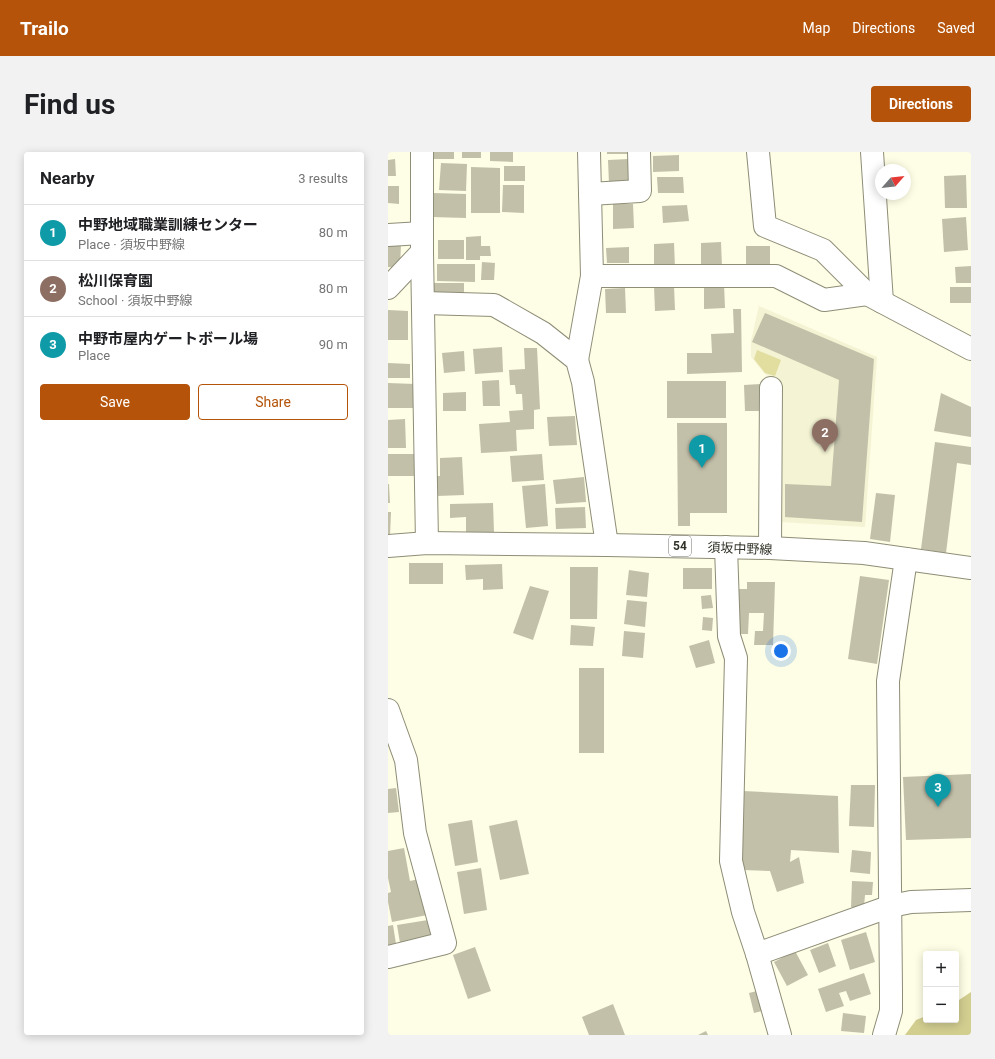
<!DOCTYPE html>
<meta charset="utf-8">
<style>
:root{--surface:#fff;--page:#f2f2f2;--text:#202124;--muted:#757577;--line:#e0e0e0;--accent:#b45309}
body{margin:0;font-family:Roboto,"Noto Sans JP",sans-serif;background:var(--page);color:var(--text)}
.controls{position:absolute;right:12px;bottom:12px;display:grid;overflow:hidden;border-radius:4px;box-shadow:0 2px 10px #0003}
.controls button{width:36px;height:36px;display:grid;place-items:center;padding:0;border:0;border-bottom:1px solid var(--line);background:var(--surface);color:var(--text);font:20px sans-serif}
.compass{position:absolute;left:487px;top:12px;width:36px;height:36px;border-radius:50%;background:var(--surface);box-shadow:0 2px 10px #0003;rotate:63deg}
.you{position:absolute;left:393px;top:499px;width:14px;height:14px;margin:-10px;border:3px solid #fff;border-radius:50%;background:#1a73e8;box-shadow:0 0 0 6px #1a73e833}
.badge{display:grid;place-items:center;width:26px;height:26px;border-radius:50%;background:var(--accent);color:#fff;font-size:13px;font-weight:700}
.pin{position:absolute;translate:-50% -33px;filter:drop-shadow(0 1px 2px #0008)}
.pin::after{content:'';position:absolute;top:21px;width:14px;height:12px;background:inherit;clip-path:polygon(0 0,100% 0,50% 100%)}
.list{margin:0;padding:0;list-style:none}
h2{display:flex;justify-content:space-between;align-items:center;height:52px;margin:0;padding:0 16px;font-size:17px}
h2 small{font-size:13px;font-weight:400;color:var(--muted)}
.list li{display:grid;grid-template-columns:26px 1fr auto;gap:12px;align-items:center;box-sizing:border-box;height:56px;padding:0 16px;border-top:1px solid var(--line)}
.list b{display:block;font-size:15px;white-space:nowrap}
.list p{margin:0;font-size:13px;white-space:nowrap;color:var(--muted)}
.list em{font-size:13px;font-style:normal;color:var(--muted)}
.actions{display:flex;gap:8px;padding:12px 16px}
.actions a{flex:1;padding:9px 0;border:1px solid var(--accent);border-radius:4px;text-align:center;font-size:14px;color:var(--accent)}
.actions .main{background:var(--accent);color:#fff}
.map{position:relative;flex:none;width:583px;height:883px;overflow:hidden;border-radius:4px}
header{display:flex;align-items:center;gap:24px;box-sizing:border-box;height:56px;padding:0 20px;background:var(--accent);color:#fff}
header strong{font-size:19px}
nav{display:flex;gap:22px;margin-inline-start:auto;font-size:14px}
.intro{display:flex;align-items:center;justify-content:space-between;box-sizing:border-box;height:96px;padding:0 24px}
h1{margin:0;font-size:28px}
.button{padding:10px 18px;border-radius:4px;background:var(--accent);color:#fff;font-size:14px;font-weight:700}
main{display:flex;gap:24px;padding:0 24px}
aside{flex:1;background:var(--surface);border-radius:4px;box-shadow:0 2px 10px #0003}
.map>svg:first-child{display:block}
</style>
<header>
<strong>Trailo</strong>
<nav><a>Map</a><a>Directions</a><a>Saved</a></nav>
</header>
<div class="intro"><h1>Find us</h1><a class="button">Directions</a></div>
<main>
<aside>
<h2>Nearby<small>3 results</small></h2>
<ul class="list">
<li><span class="badge" style="background:#0f9aa8">1</span><div><b>中野地域職業訓練センター</b><p>Place · 須坂中野線</p></div><em>80 m</em></li>
<li><span class="badge" style="background:#8d6e63">2</span><div><b>松川保育園</b><p>School · 須坂中野線</p></div><em>80 m</em></li>
<li><span class="badge" style="background:#0f9aa8">3</span><div><b>中野市屋内ゲートボール場</b><p>Place</p></div><em>90 m</em></li>
</ul>
<div class="actions"><a class="main">Save</a><a>Share</a></div>
</aside>
<div class="map">
<svg width="583" height="883" viewBox="0 0 583 883">
<rect width="100%" height="100%" fill="#fefde5"/>
<path fill="#f4f3d3" d="M371,154l118,51 -12,170 -84,-5 -1,-140 -15,-8 -14,-17v-16z"/>
<path fill="#d2ce90" d="M583,840v43h-66l11,-15 10,-4v4h30v-18z"/>
<path fill="#e2de9f" d="M369,198l24,10 -6,16 -10,-3 -11,-14z"/>
<g fill="#c2c0a9">
<rect x="44" y="0" width="22" height="7"/>
<rect x="74" y="0" width="19" height="6"/>
<path d="M102,0h23v10l-23,-1z"/>
<rect x="219" y="0" width="20" height="2"/>
<path d="M291,3v16l-26,1v-16z"/>
<path d="M7,7l1,17h-8v-16z"/>
<path d="M241,7v25h-20l-1,-24z"/>
<path d="M53,11l26,1 -1,27 -27,-1z"/>
<rect x="116" y="14" width="21" height="15"/>
<path d="M83,15l29,1v45h-29z"/>
<path d="M578,23l1,33h-22l-1,-32z"/>
<path d="M269,25h26l1,16h-26z"/>
<path d="M115,33h21v28l-22,-1z"/>
<path d="M0,34h11v18l-11,-1z"/>
<path d="M45,41l33,1v24l-34,-1z"/>
<path d="M225,52h20l1,24 -21,1z"/>
<path d="M299,53l2,16 -26,2 -1,-17z"/>
<path d="M578,65l2,33 -24,2 -2,-33z"/>
<path d="M93,84v10h9l1,10h-11v4h-14v-23z"/>
<rect x="50" y="88" width="26" height="19"/>
<path d="M333,90l1,25h-21v-24z"/>
<path d="M286,91l1,25h-21v-24z"/>
<path d="M0,92h13l-1,24 -12,-1z"/>
<rect x="358" y="94" width="24" height="20"/>
<path d="M241,95v16h-22l-1,-15z"/>
<path d="M94,110l13,1 -1,17h-13z"/>
<path d="M49,112h38v18l-38,-1z"/>
<path d="M583,114v17h-15l-1,-16z"/>
<rect x="45" y="131" width="31" height="13"/>
<path d="M316,132h20l1,24 -21,1z"/>
<path d="M266,134h20l1,24 -20,1z"/>
<rect x="562" y="135" width="21" height="16"/>
<path d="M237,136l1,25h-20l-1,-24z"/>
<path d="M345,157h8l1,63 -55,2v-21h25l-1,-19 23,-1z"/>
<path d="M0,158l20,1v29h-20z"/>
<path d="M377,161l109,46 -12,163 -77,-5v-33l46,2 8,-106 -87,-38z"/>
<path d="M114,195l1,25 -28,2 -2,-25z"/>
<path d="M136,196h13l3,61 -6,1v19l-18,1 1,21 -36,2 -2,-29 31,-2 -1,-11 14,-1 -1,-16h-6l-1,-9h-5l-1,-15 16,-1z"/>
<path d="M76,199l1,20 -21,2 -2,-20z"/>
<path d="M0,211l22,1v14h-22z"/>
<path d="M111,228l1,26h-17l-1,-25z"/>
<rect x="279" y="229" width="59" height="37"/>
<path d="M0,231l27,1 -1,24h-26z"/>
<path d="M372,232l1,27h-16l-1,-26z"/>
<path d="M78,240v19h-23v-18z"/>
<path d="M553,241l30,14v30l-37,-6z"/>
<path d="M187,264l2,29 -28,1 -2,-29z"/>
<path d="M17,267l1,29h-18v-28z"/>
<path d="M289,271h50v90h-37v13h-12z"/>
<path d="M547,290l36,5v18l-14,-2 -11,90 -25,-4z"/>
<rect x="0" y="302" width="27" height="22"/>
<path d="M154,302l2,26 -32,2 -2,-26z"/>
<path d="M74,305l2,38 -27,1v-20h3v-18z"/>
<path d="M196,325l2,25 -30,2 -3,-24z"/>
<path d="M0,332h1l1,19h-2z"/>
<path d="M157,332l3,42 -22,2 -4,-42z"/>
<path d="M488,341l19,2 -5,47 -20,-3z"/>
<path d="M105,351l1,29 -28,1v-16l-16,1v-14z"/>
<path d="M197,355l1,21 -30,1 -1,-21z"/>
<path d="M0,360h3l-1,24h-2z"/>
<rect x="21" y="411" width="34" height="21"/>
<path d="M114,412l1,25 -20,1v-11l-17,1 -1,-15z"/>
<path d="M182,415h28l-1,52h-27z"/>
<rect x="295" y="416" width="29" height="21"/>
<path d="M241,418l20,3 -2,24 -21,-2z"/>
<path d="M472,424l29,4 -12,84 -29,-5z"/>
<path d="M359,430h28l-2,63h-19l1,-14h8l1,-18h-15l-1,21h-11l1,-45h9z"/>
<path d="M142,434l19,5 -16,49 -20,-7z"/>
<path d="M323,443l2,13 -11,1 -1,-13z"/>
<path d="M239,448l20,2 -2,25 -21,-3z"/>
<path d="M315,465l10,1 -1,13 -10,-1z"/>
<path d="M183,473l24,2 -2,19 -23,-1z"/>
<path d="M236,479l21,2 -2,25 -21,-2z"/>
<path d="M321,488l6,23 -19,5 -7,-22z"/>
<rect x="191" y="516" width="25" height="85"/>
<path d="M583,622v64l-65,2 -3,-63z"/>
<path d="M463,633h24l-1,42 -25,-1z"/>
<path d="M8,636l3,24 -11,1v-24z"/>
<path d="M355,639l95,5 1,57 -48,-3 -1,12 9,-5 5,26 -27,9 -7,-21 -27,-1z"/>
<path d="M84,668l6,42 -23,4 -7,-42z"/>
<path d="M129,668l12,54 -29,6 -11,-54z"/>
<path d="M16,696l6,33 9,-2 8,36 -35,7 -4,-20v-9l3,-1 -3,-14v-27z"/>
<path d="M464,698l19,2 -1,22 -20,-2z"/>
<path d="M93,716l6,42 -23,4 -7,-42z"/>
<path d="M464,729l21,1 -1,13h-7l-1,12h-13z"/>
<path d="M40,768l3,18 -31,5 -3,-18z"/>
<path d="M5,773l3,19 -8,2v-20z"/>
<path d="M478,780l9,30 -25,8 -9,-30z"/>
<path d="M440,791l8,23 -17,7 -9,-23z"/>
<path d="M87,795l16,44 -23,8 -15,-44z"/>
<path d="M407,799l13,24 -21,11 -13,-24z"/>
<path d="M476,821l7,21 -21,7 -4,-10 -7,2 5,13 -18,6 -8,-23z"/>
<path d="M377,837l5,20 -16,4 -5,-20z"/>
<path d="M225,852l12,31h-36l-7,-18z"/>
<path d="M455,861l23,3 -2,17 -23,-2z"/>
<path d="M318,879l2,4h-10z"/>
</g>
<g fill="none" stroke-linecap="round" stroke-linejoin="round">
<defs>
<g id="minor">
<path d="M34,0v100l5,291"/>
<path d="M370,0l7,74 58,24 44,44 104,55"/>
<path d="M484,0l10,150"/>
<path d="M202,42l50,-3 -1,-39"/>
<path d="M0,83l34,-2"/>
<path d="M204,124h184l48,24 43,-6"/>
<path d="M0,136l34,-36"/>
<path d="M36,151l70,2 49,28 34,27 6,22 24,163"/>
<path d="M189,208l15,-84 -3,-124"/>
<path d="M338,395l3,89 7,22 -5,203 12,51 14,42 23,81"/>
<path d="M382,396l1,-160"/>
<path d="M0,558l18,50 9,73 30,110 -57,14"/>
<path d="M369,802l134,-48 20,-4 60,-2"/>
<path d="M496,883l7,-24v-21l-3,-309 18,-122"/>
</g>
<path id="major" d="M0,394l39,-3 180,2 163,3 94,5 107,15"/>
</defs>
<use href="#minor" stroke="#8e8d77" stroke-width="24"/>
<use href="#major" stroke="#8e8d77" stroke-width="24"/>
<use href="#minor" stroke="#fff" stroke-width="22"/>
<use href="#major" stroke="#fff" stroke-width="22"/>
</g>
<g text-anchor="middle" stroke-width="4" stroke-linejoin="round" paint-order="stroke">
<rect fill="#fff" stroke="#707069" stroke-width="1" x="281" y="384" width="22" height="20" rx="3"/>
<g font-size="12" font-weight="bold" fill="#323229">
<text x="292" y="398">54</text>
</g>
<g font-size="13" fill="#323229" stroke="#fff">
<text transform="translate(352 396) rotate(2)" y="5">須坂中野線</text>
</g>
</g>
</svg>
<div class="controls">
<button>+</button>
<button>−</button>
</div>
<svg class="compass" viewBox="-18 -18 36 36"><path d="M0-13l5 13h-10z" fill="#e53935"/><path d="M0 13l5-13h-10z" fill="#757577"/></svg>
<div class="you"></div>
<div class="pin badge" style="left:314px;top:316px;background:#0f9aa8">1</div>
<div class="pin badge" style="left:437px;top:300px;background:#8d6e63">2</div>
<div class="pin badge" style="left:550px;top:655px;background:#0f9aa8">3</div>
</div>
</main>
